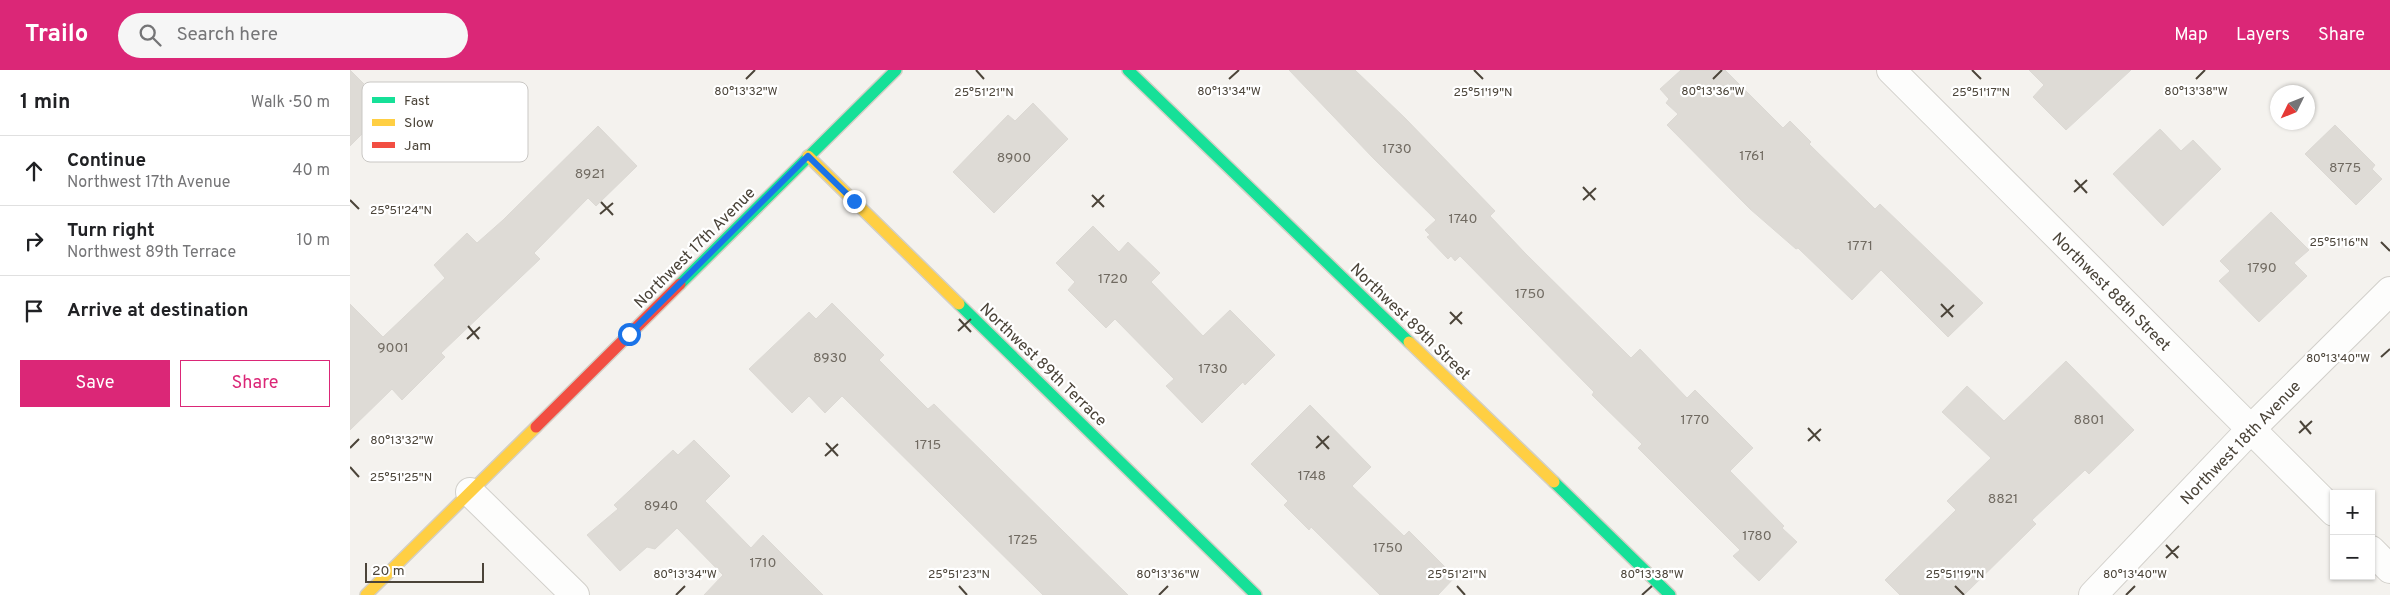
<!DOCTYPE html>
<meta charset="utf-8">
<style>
:root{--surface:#fff;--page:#f6f6f6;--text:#202124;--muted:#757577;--line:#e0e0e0;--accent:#db2777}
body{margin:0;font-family:Overpass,sans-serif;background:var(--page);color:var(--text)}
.controls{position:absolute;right:15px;bottom:15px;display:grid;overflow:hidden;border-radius:0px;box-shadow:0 1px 4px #0004}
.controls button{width:45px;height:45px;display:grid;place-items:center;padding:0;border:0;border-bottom:1px solid var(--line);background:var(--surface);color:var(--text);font:25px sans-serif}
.compass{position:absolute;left:1920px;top:15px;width:45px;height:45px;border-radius:50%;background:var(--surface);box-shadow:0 1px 4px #0004;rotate:227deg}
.scale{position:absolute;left:15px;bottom:12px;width:119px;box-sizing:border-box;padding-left:5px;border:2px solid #4b4439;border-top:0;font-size:14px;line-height:18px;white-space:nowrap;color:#4b4439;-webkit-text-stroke:4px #fff;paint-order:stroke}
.stop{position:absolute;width:15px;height:15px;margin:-11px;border:4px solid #1a73e8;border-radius:50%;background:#fff}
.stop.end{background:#1a73e8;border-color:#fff;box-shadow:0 1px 5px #0008}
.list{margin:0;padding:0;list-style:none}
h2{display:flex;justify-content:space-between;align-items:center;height:65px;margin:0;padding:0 20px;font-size:21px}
h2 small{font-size:16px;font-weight:400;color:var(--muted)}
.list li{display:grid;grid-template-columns:32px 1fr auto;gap:15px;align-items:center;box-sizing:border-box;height:70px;padding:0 20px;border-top:1px solid var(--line)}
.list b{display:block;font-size:19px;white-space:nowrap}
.list p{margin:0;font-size:16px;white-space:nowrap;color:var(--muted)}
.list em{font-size:16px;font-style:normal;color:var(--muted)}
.actions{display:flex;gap:10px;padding:15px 20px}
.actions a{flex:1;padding:11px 0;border:1px solid var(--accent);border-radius:0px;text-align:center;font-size:18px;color:var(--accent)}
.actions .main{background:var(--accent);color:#fff}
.icon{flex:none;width:28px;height:28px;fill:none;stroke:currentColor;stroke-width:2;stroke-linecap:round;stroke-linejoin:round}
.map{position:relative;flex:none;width:2040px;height:525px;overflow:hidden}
header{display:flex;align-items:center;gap:30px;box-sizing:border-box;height:70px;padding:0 25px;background:var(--accent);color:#fff}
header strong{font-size:24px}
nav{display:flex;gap:28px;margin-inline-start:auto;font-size:18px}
.search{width:350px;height:45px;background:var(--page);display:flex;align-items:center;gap:12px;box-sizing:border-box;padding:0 18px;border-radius:28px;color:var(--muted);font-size:19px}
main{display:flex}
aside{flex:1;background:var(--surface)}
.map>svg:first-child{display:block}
</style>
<header>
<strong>Trailo</strong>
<div class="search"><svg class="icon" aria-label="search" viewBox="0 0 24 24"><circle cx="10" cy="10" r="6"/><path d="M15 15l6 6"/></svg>Search here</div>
<nav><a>Map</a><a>Layers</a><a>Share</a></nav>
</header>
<main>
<aside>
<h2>1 min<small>Walk · 50 m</small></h2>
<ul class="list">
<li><svg class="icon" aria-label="ahead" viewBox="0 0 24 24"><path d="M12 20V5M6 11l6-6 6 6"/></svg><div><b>Continue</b><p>Northwest 17th Avenue</p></div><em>40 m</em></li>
<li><svg class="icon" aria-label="right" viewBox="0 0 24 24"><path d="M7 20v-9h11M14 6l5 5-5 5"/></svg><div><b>Turn right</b><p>Northwest 89th Terrace</p></div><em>10 m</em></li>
<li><svg class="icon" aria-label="arrive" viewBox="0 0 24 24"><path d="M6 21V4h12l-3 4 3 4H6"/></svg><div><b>Arrive at destination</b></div></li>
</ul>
<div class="actions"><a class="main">Save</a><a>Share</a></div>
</aside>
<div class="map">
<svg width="2040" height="525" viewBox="0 0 2040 525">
<rect width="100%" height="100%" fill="#f4f2ee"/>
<g fill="#dedbd6" stroke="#dcd9d4">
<path d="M0,0l38,38 -38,38z"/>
<path d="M939,0h66l50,48 90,93 -5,5 35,37 106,105 9,-9 47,49 8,-8 58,58 -23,23 54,55 -2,2 15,14 -38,39 -26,-25 7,-6 -102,-102 4,-4 -50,-49 2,-3 -134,-136 -5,5 -4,-5 -3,3 -21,-22 3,-2 -5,-5 11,-10 -62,-61z"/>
<path d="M1331,0h44l58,58 7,-7 21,21 -2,2 66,65 5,-5 103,99 -35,34 -67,-67 -29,30 -54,-52 -2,1 -46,-40 -83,-84 11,-11 -12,-11 3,-4 -9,-10z"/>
<path d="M1679,0h102l-65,60 -33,-33 11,-12z"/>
<path d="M683,33l35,36 -74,74 -41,-41 55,-57 7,6z"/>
<path d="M1985,55l40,40 -3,4 10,10 -26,26 -51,-51z"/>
<path d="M248,56l39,40 -41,40 -8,-8 -54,55 6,6 -99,94 4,4 -43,43 -10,-11 -42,41v-126l33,33 62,-59 -11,-13 33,-32 10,10 26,-23z"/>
<path d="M1810,59l21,22 12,-11 28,29 -58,57 -50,-52z"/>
<path d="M1921,142l38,38 -15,13 13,13 -48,46 -40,-41 11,-10 -10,-10z"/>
<path d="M743,156l26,26 9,-10 32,31 -9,9 52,54 27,-26 45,45 -30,30 -2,-3 -41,41 -36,-37 8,-7 -59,-60 -9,9 -38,-38 7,-8 -19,-19z"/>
<path d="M482,233l52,52 -5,5 49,49 6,-5 194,191h-85l-201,-199 -17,17 -16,-17 -17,17 -43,-44 60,-57 7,7z"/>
<path d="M1716,291l68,69 -45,44 -4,-4 -53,50 4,4 -72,71h-64l-15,-15 71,-70 -9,-9 44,-43 -49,-46 25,-26 37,35z"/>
<path d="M960,335l61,62 -19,19 52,50 5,-5 46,46 -17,18h-58l-69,-68 -2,3 -25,-25 4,-4 -37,-37z"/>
<path d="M344,370l36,36 -25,25 46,47 12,-13 60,60h-119l19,-20 -46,-47 -22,21 -8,-2 -27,24 -33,-36 31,-26 -4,-4 59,-55 5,5z"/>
</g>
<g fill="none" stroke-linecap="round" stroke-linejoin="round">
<defs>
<g id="street">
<path d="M1541,0l443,442"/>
<path d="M120,422l105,103"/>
<path d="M2021,480l19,19"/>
<path d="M1743,525l158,-166 139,-138"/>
</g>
<g id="fast">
<path d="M778,0l281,272"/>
<path d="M330,214l216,-214"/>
<path d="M609,234l297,291"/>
<path d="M1204,412l116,113"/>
</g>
<g id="slow">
<path d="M458,86l151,148"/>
<path d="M1059,272l145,140"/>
<path d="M16,525l170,-168"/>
</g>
<path id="jam" d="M186,357l144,-143"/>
</defs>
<use href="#street" stroke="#d2d0cb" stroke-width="30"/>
<use href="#fast" stroke="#d3cfc5" stroke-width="14"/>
<use href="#slow" stroke="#d3cfc5" stroke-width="14"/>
<use href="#jam" stroke="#d3cfc5" stroke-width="14"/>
<use href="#street" stroke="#fdfdfc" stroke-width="28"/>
<use href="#fast" stroke="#16e098" stroke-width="11"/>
<use href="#slow" stroke="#ffcf43" stroke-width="11"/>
<use href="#jam" stroke="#f24e42" stroke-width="11"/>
</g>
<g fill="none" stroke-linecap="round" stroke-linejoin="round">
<path stroke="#1a73e8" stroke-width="6" d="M279,264l179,-178 46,45"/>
</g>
<path fill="none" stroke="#4b4439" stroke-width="2" d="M626,0l8,9M1124,0l9,9M1622,0l9,9M396,9l9,-9M879,9l10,-9M1363,9l9,-9M1846,9l9,-9M1725,110l12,13M1233,117l12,13M1724,122l13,-12M742,125l12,12M0,130l9,9M1233,130l13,-12M251,132l12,13M742,137l12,-12M250,144l13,-11M2031,172l9,9M1591,234l12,13M1100,242l12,12M1591,247l13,-12M609,249l12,13M1100,254l12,-12M118,256l11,13M608,261l13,-12M117,269l13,-12M2031,287l9,-8M1950,351l11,13M1458,358l12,13M1949,363l13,-12M967,366l12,13M1458,371l13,-12M476,373l12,13M0,378l9,-9M966,378l13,-12M475,386l13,-12M0,397l9,10M1816,475l12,13M1816,488l13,-12M609,516l8,9M1107,516l8,9M1605,516l9,9M326,525l9,-9M809,525l9,-9M1292,525l10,-9M1776,525l9,-9"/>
<g text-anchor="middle" stroke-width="4.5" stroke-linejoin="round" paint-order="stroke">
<g font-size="14" fill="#706a61">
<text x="1047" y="83">1730</text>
<text x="1402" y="90">1761</text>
<text x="664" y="92">8900</text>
<text x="1995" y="102">8775</text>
<text x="240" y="108">8921</text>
<text x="1113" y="153">1740</text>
<text x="1510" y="180">1771</text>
<text x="1912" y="202">1790</text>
<text x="763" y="213">1720</text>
<text x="1180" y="228">1750</text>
<text x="43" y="282">9001</text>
<text x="480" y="292">8930</text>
<text x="863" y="303">1730</text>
<text x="1345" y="354">1770</text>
<text x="1739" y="354">8801</text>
<text x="578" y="379">1715</text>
<text x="962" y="410">1748</text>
<text x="1653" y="433">8821</text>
<text x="311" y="440">8940</text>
<text x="1407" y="470">1780</text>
<text x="673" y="474">1725</text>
<text x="1038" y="482">1750</text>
<text x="413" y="497">1710</text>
</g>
<g font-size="16" fill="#4b4439" stroke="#fff">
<text transform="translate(344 177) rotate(-45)" y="6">Northwest 17th Avenue</text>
<text transform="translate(1762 221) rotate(45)" y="6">Northwest 88th Street</text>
<text transform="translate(1061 251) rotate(44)" y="6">Northwest 89th Street</text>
<text transform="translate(694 294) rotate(44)" y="6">Northwest 89th Terrace</text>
<text transform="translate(1890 372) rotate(-46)" y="6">Northwest 18th Avenue</text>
</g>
</g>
<rect x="12" y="12" width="166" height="80" rx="8" fill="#fff" stroke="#c9c7c4" stroke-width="1"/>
<rect x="22" y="27" width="23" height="6" fill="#16e098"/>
<rect x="22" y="49" width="23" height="7" fill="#ffcf43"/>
<rect x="22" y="72" width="23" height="6" fill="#f24e42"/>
<g font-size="14" fill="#4b4439">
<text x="54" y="35">Fast</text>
<text x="54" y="57">Slow</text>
<text x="54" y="80">Jam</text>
</g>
<g font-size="12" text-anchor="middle" fill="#4b4439" stroke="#fff" stroke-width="4.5" stroke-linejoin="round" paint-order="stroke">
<text x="396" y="25">80°13'32"W</text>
<text x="879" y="25">80°13'34"W</text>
<text x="1363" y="25">80°13'36"W</text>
<text x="1846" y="25">80°13'38"W</text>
<text x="634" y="26">25°51'21"N</text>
<text x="1133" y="26">25°51'19"N</text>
<text x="1631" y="26">25°51'17"N</text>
<text x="51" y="144">25°51'24"N</text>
<text x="1989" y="176">25°51'16"N</text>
<text x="1988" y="292">80°13'40"W</text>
<text x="52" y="374">80°13'32"W</text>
<text x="51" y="411">25°51'25"N</text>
<text x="609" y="508">25°51'23"N</text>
<text x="1107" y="508">25°51'21"N</text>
<text x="1605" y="508">25°51'19"N</text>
<text x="335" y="508">80°13'34"W</text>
<text x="818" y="508">80°13'36"W</text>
<text x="1302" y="508">80°13'38"W</text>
<text x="1785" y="508">80°13'40"W</text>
</g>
</svg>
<div class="controls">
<button>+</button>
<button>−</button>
</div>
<svg class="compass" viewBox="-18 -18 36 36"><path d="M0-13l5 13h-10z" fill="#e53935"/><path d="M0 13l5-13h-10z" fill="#757577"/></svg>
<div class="scale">20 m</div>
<div class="stop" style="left:279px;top:264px"></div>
<div class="stop end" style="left:504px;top:131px"></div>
</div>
</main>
